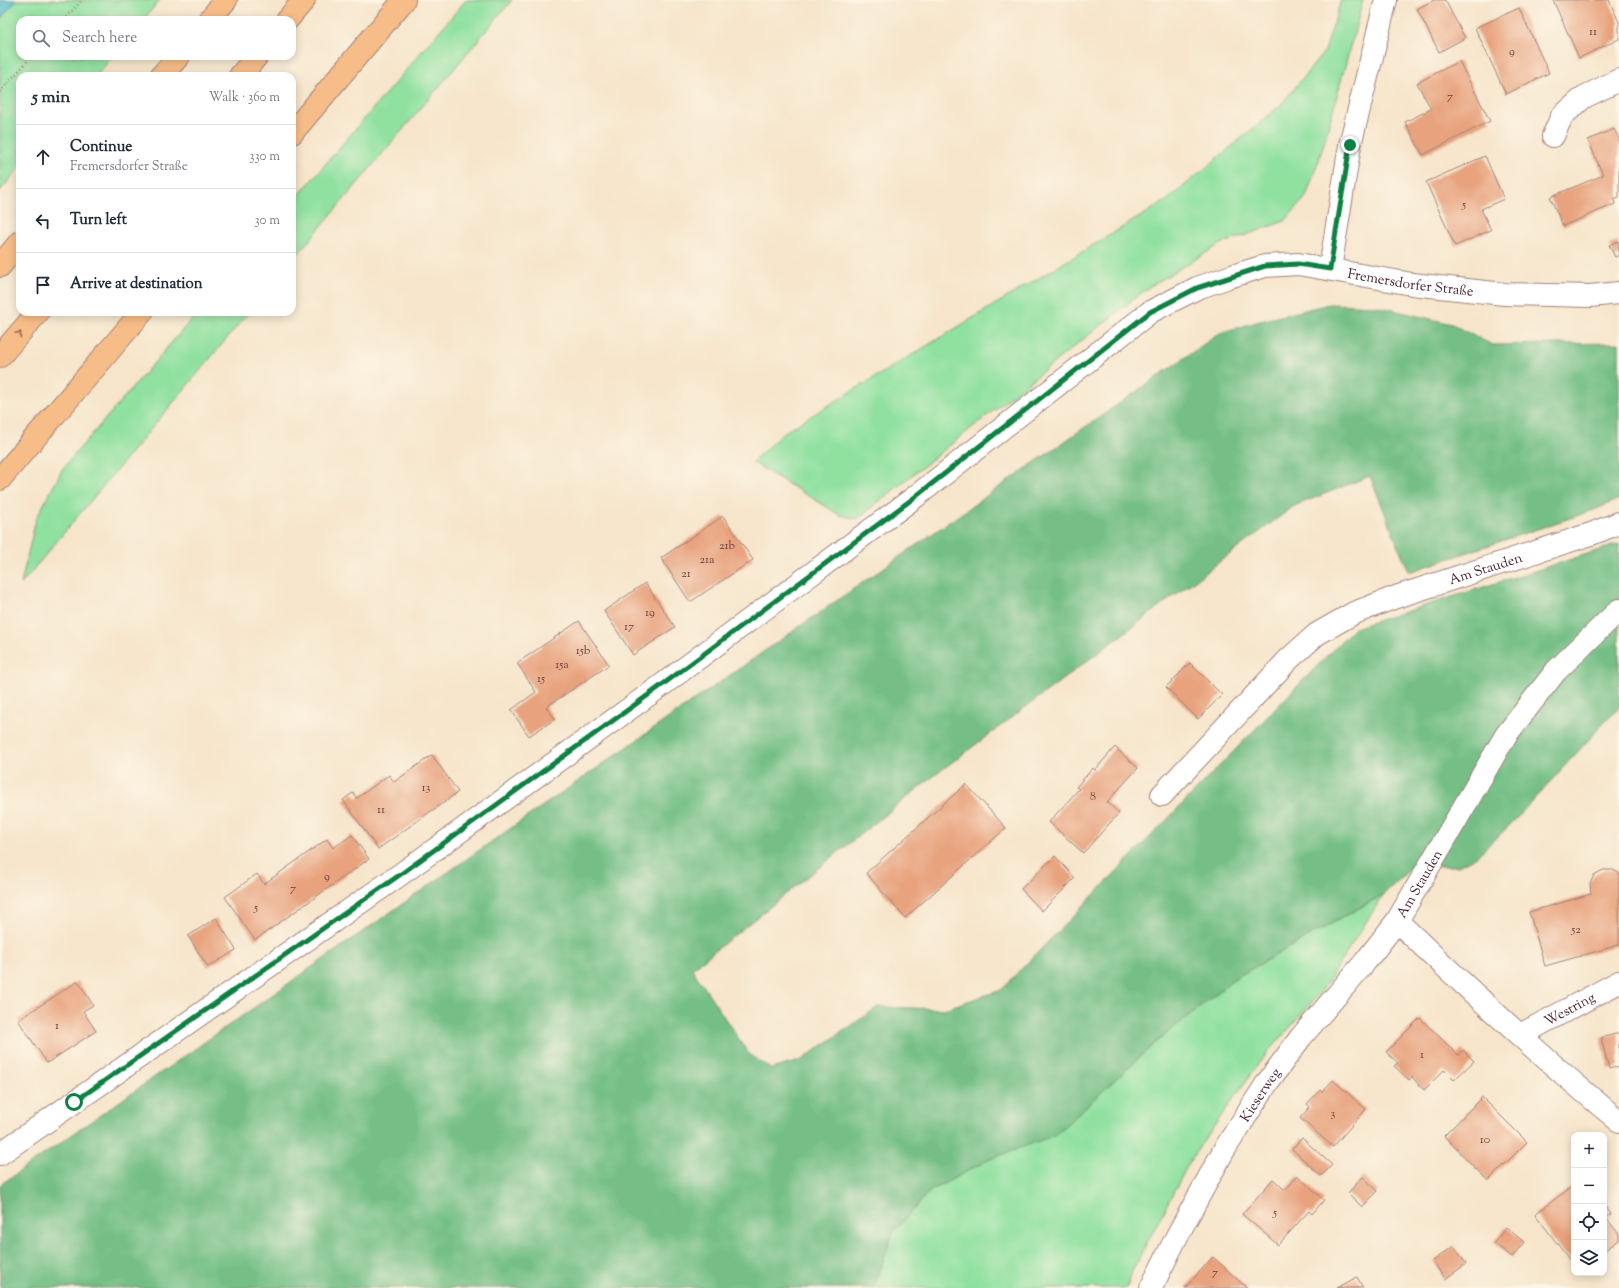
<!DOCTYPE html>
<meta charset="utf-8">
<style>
:root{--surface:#fff;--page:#f6f6f7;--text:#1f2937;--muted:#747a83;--line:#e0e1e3}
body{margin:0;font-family:"Sorts Mill Goudy",serif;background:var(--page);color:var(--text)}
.controls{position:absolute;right:12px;bottom:12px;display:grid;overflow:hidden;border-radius:8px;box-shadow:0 2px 10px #0003}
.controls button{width:36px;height:36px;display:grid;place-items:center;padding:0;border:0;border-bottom:1px solid var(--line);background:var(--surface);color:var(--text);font:20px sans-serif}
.stop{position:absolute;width:12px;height:12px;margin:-9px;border:3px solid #0b8043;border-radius:50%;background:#fff}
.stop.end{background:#0b8043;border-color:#fff;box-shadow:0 1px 4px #0008}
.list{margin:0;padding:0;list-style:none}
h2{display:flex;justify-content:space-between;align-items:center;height:52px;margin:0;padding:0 16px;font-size:17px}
h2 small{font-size:13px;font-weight:400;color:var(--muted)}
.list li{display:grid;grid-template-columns:26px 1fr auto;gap:12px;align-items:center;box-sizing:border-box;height:64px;padding:0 16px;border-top:1px solid var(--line)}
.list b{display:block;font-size:15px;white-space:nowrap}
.list p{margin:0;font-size:13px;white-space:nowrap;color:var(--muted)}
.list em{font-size:13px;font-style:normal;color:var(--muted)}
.icon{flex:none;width:22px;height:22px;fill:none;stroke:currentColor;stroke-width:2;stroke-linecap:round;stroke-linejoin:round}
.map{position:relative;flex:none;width:1619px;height:1288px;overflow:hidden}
.search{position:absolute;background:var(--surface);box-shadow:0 2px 10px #0003;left:16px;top:16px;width:280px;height:44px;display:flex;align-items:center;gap:10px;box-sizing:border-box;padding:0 14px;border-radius:12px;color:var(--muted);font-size:15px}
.panel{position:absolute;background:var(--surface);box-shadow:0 2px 10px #0003;left:16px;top:72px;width:280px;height:244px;border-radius:12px}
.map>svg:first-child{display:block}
</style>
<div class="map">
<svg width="1619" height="1288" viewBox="0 0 1619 1288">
<rect width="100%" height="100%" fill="#fcf5e5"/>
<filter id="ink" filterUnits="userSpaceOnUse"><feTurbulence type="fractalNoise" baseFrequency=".025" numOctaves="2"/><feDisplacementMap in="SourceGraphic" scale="8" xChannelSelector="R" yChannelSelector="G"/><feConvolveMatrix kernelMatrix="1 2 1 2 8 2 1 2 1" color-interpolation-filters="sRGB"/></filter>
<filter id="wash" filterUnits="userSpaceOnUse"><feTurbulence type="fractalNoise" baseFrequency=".012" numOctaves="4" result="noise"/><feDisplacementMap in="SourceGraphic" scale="16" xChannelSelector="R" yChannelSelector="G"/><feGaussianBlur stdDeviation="0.9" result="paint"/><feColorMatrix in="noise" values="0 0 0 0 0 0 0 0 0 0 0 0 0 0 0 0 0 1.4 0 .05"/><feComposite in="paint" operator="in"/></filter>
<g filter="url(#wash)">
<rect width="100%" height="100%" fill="#f6e5cb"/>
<g fill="#90e1a0" stroke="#6d8066">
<path d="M17,0h143l-17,20h-123v36h93l-17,20h-76v91l-20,24v-172z"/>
<path d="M466,0h46l-220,261v-58z"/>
<path d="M1341,0h22l-41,150 -16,47 -21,24 -64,23 -72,43 -292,232 -17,-4 -88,-53 31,-29 383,-232 114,-95 45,-55z"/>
<path d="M198,312h51l-228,272 15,-65 27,-51z"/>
<path d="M1384,894l-63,98 -63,72 -67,95 -59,112 -5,17h-253l19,-56 37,-41 58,-31 167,-117 80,-65z"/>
</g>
<path fill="#74bf86" stroke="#5f6f58" d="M1329,304l47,2 76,18 40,21 127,-2v156l-25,11 -185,62 -39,-96 -76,30 -359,269 -243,194 56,84 23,16 29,-8 78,-54 66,2 57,-19 353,-362 265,-84v163l-108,117 -34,32 -19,10h-45l-29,28 -149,84 -80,65 -100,92 -67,25 -58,31 -37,41 -19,56h-874v-103l1220,-852 40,-12z"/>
<path fill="#53bece" stroke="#4e6e7c" d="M0,0h17l-17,19z"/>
<g id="blocks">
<g fill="#e8a37e">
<path d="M1434,0h11l20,38 -26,14 -22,-43z"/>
<path d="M1553,0h56l10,22v17l-40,19z"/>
<path d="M1519,8l30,65 -43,21 -31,-66z"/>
<path d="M1459,61l31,60 -67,34 -18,-33 26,-13 -14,-26z"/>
<path d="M1614,129l5,10v59l-5,2 1,4 -52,22 -13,-29 53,-22 -15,-35z"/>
<path d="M1485,156l19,43 -23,10 10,21 -36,16 -29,-64z"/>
<path d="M1618,241l1,14 -4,2 -6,-12z"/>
<path d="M723,516l30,44 -63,42 -29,-44z"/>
<path d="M645,583l30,44 -42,28 -29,-44z"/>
<path d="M579,621l30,44 -63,42 9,12 -26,17 -18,-26 25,-18 -19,-29z"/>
<path d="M1190,663l32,32 -24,24 -32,-32z"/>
<path d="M1115,747l23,21 -31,34 12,11 -36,40 -34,-31 30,-33 -3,-2 17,-19 2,2z"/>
<path d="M432,755l26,37 -80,57 -35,-49 10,-7 4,5 32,-23 5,7z"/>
<path d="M966,784l40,44 -101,90 -39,-45z"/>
<path d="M352,835l17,24 -114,81 -30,-43 32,-23 7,10 63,-45 6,9z"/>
<path d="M1055,856l20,22 -33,33 -21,-22z"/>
<path d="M1603,870h10l6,3v72l-74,21 -16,-54 62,-18 -1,-10 4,-9z"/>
<path d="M216,918l20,32 -28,17 -20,-31z"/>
<path d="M78,981l15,24 -10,6 13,20 -49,32 -29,-43z"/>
<path d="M1420,1018l38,37 5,-5 11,11 -20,19 -10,-10 -20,20 -12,-13 -3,3 -15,-14 4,-3 -12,-11z"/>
<path d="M1619,1033v33l-10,3 -8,-31z"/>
<path d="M1333,1080l33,29 -33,38 -33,-29 10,-11 -3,-3 13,-14 2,2z"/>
<path d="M1482,1097l45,45 -39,39 -44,-45z"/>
<path d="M1302,1138l30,27 -11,11 -29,-27z"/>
<path d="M1298,1176l26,24 -12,14 -3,-3 -31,34 -36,-31 31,-35 12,11z"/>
<path d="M1363,1177l15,14 -16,16 -14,-14z"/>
<path d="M1574,1185v81l-39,-52z"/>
<path d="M1604,1205l7,9 -5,4 13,16v6l-15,11z"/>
<path d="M1506,1227l18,15 -12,15 -18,-14z"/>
<path d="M1454,1246l12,18 -21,15 -12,-18z"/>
<path d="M1213,1257l34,31h-62z"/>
<path d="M1357,1277l6,11h-26z"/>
</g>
</g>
</g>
<g filter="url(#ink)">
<use href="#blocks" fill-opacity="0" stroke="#a0827b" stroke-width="1"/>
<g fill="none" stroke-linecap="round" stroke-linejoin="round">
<defs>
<g id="minor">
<path d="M1553,136l9,-20 22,-19 35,-17"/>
<path d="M1330,269l20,-124 36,-145"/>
<path id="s1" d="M1162,795l127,-136 28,-25 37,-21 42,-16 195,-63 28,-11"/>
<path d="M1397,921c72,69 145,137 222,200"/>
<path id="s2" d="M1520,1035l99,-53"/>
<path id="s3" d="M0,1154l401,-280 257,-186 257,-191 235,-185 47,-24 35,-12 33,-10 33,-2 114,20 92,10 86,2 29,-3"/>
<path id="s4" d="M1151,1288l26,-52 47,-86 43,-67 34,-46 64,-75 32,-41 109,-186 50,-64 63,-61"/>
</g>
<g id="major">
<path d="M292,133l112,-133"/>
<path d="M0,479l142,-167"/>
</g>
<g id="highway">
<path d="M209,20l17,-20"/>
<path d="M287,20l17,-20"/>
<path d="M161,76l18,-20"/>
<path d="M240,76l17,-20"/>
<path d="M0,266l20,-24"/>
<path d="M0,356l38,-44"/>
</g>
</defs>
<use href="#minor" stroke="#a0827b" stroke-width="24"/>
<use href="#major" stroke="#a0827b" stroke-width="24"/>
<use href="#highway" stroke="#a0827b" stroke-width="24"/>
<g stroke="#a0827b" stroke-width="2.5" stroke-dasharray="1 3" stroke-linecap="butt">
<path d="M64,20l18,-20"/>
<path d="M0,92l32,-36"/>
</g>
<use href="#minor" stroke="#fff" stroke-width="22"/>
<use href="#major" stroke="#f7bd88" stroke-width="22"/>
<use href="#highway" stroke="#f7bd88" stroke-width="22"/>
</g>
<defs><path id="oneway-chevron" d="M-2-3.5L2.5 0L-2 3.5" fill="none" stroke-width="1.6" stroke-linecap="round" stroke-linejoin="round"/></defs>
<use stroke="#986655" href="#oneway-chevron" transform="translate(19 334) rotate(-49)"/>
</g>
<g fill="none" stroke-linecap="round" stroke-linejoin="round" filter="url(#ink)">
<path stroke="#0b8043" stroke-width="5" d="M74,1102l327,-228 257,-186 257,-191 235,-185 47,-24 68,-22 33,-2 32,5 20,-124"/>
</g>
<g text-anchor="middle" stroke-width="4" stroke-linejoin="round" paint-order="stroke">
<g font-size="12" fill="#724040">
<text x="1593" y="35">11</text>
<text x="1512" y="55">9</text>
<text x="1450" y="100">7</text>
<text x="1464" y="208">5</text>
<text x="727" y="549">21b</text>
<text x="707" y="563">21a</text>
<text x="686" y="577">21</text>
<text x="650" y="616">19</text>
<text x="629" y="630">17</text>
<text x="583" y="654">15b</text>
<text x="562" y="668">15a</text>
<text x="541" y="682">15</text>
<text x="426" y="791">13</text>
<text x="1093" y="800">8</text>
<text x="381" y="813">11</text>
<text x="327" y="880">9</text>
<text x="293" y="892">7</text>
<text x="256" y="911">5</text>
<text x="1576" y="933">52</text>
<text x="57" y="1029">1</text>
<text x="1422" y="1058">1</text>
<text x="1333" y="1117">3</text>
<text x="1485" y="1143">10</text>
<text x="1275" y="1216">5</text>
<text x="1215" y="1276">7</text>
</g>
<g font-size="14" fill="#4a1f2b" stroke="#fcf5e5">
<text dy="5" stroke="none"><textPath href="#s3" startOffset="1697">Fremersdorfer Straße</textPath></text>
<text dy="5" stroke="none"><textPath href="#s1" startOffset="405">Am Stauden</textPath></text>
<text dy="5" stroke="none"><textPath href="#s4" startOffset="487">Am Stauden</textPath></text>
<text dy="5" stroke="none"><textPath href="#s2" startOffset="56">Westring</textPath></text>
<text dy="5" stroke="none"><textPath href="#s4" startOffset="222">Kieserweg</textPath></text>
</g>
</g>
</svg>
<div class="controls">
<button>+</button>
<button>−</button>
<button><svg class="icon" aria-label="locate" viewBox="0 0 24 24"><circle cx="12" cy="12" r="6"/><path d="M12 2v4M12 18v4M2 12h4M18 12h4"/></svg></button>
<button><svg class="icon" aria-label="layers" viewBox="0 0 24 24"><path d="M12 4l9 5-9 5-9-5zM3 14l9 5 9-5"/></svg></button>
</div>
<div class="stop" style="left:74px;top:1102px"></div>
<div class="stop end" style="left:1350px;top:145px"></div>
<div class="search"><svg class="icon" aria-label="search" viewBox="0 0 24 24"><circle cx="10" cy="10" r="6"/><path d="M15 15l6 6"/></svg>Search here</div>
<section class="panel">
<h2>5 min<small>Walk · 360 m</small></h2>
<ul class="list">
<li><svg class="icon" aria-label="ahead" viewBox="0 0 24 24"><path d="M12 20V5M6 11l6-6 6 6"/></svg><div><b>Continue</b><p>Fremersdorfer Straße</p></div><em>330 m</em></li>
<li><svg class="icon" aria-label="left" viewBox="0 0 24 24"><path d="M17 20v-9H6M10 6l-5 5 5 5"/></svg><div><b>Turn left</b></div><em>30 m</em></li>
<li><svg class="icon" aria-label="arrive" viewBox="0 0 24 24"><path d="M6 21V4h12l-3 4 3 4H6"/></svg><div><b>Arrive at destination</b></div></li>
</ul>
</section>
</div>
